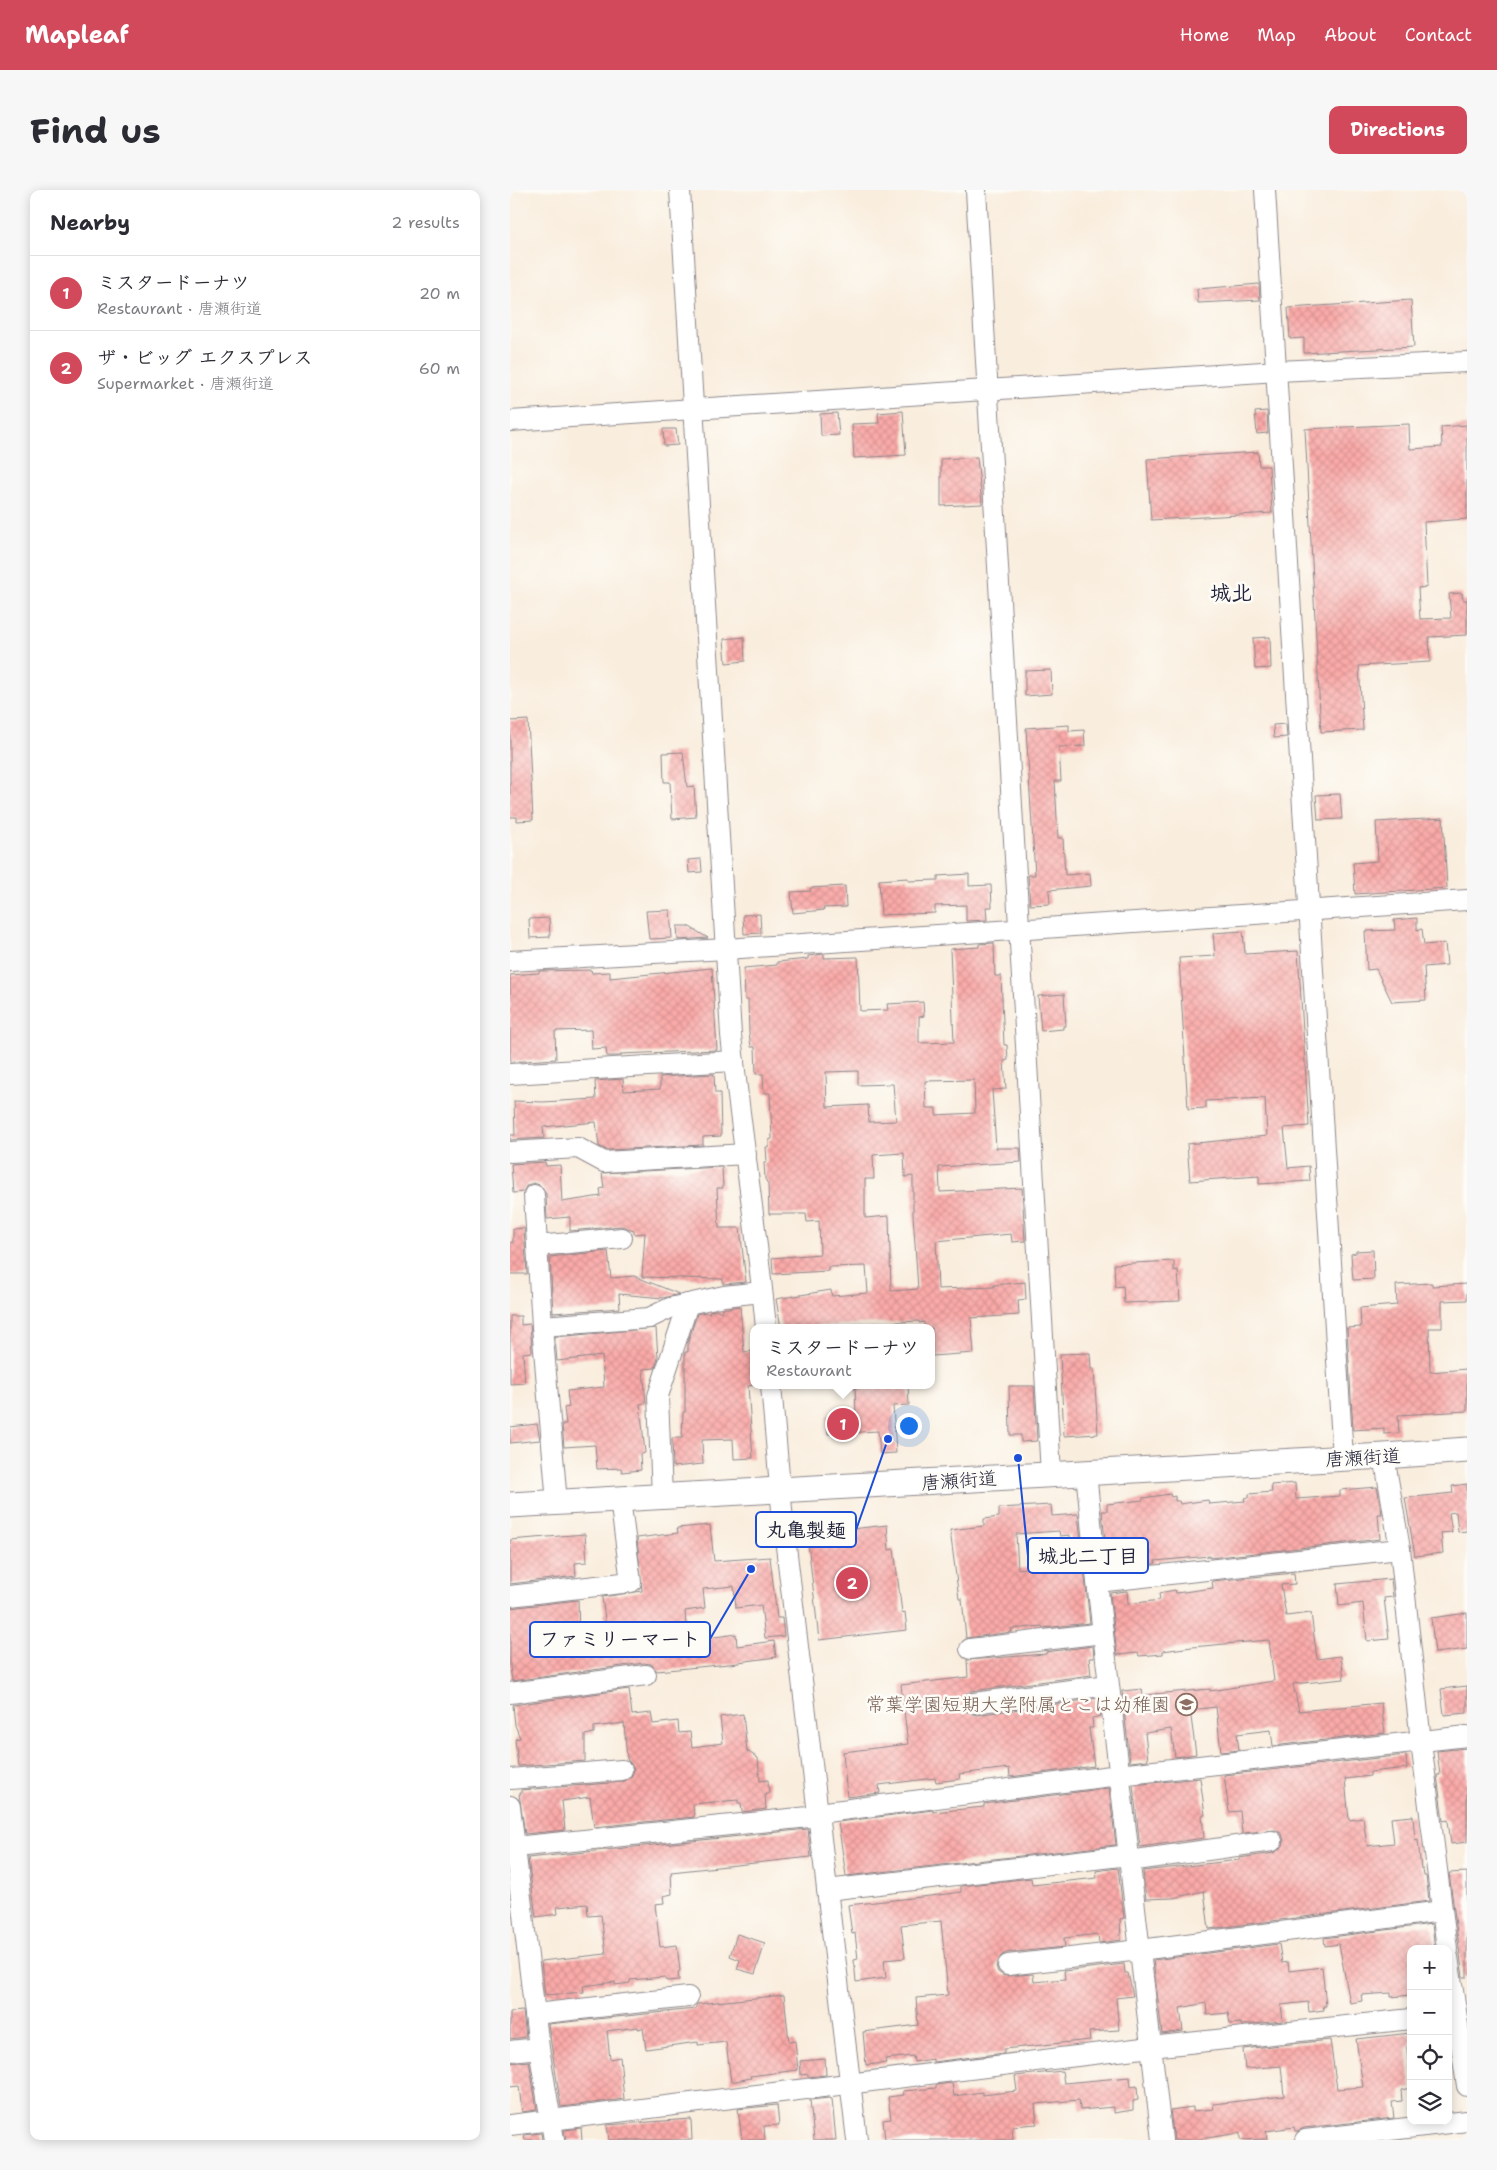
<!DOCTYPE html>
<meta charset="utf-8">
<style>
:root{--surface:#fff;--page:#f7f7f7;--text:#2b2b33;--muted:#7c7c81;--line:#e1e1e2;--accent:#d1495b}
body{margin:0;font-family:"Shantell Sans","Klee One",sans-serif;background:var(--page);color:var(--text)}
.controls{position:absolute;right:15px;bottom:15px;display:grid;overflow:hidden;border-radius:10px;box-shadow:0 2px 12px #0003}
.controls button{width:45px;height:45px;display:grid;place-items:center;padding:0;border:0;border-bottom:1px solid var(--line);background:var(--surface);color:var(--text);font:25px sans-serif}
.you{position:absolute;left:398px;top:1235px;width:18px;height:18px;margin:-12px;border:4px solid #fff;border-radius:50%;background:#1a73e8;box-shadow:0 0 0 8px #1a73e833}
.badge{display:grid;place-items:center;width:32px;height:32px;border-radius:50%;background:var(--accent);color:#fff;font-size:16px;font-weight:700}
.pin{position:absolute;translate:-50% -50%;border:2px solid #fff;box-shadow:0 1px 5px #0006}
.popup{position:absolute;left:240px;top:1134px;width:185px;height:65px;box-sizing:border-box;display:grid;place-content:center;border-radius:10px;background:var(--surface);filter:drop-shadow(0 1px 4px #0005);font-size:16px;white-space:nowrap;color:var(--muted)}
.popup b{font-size:19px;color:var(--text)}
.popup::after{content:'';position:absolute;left:50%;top:100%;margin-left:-10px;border:10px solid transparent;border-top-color:var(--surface)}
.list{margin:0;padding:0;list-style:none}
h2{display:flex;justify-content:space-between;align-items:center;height:65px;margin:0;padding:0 20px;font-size:21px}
h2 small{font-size:16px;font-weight:400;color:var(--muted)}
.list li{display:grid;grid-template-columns:32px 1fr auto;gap:15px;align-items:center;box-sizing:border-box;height:75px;padding:0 20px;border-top:1px solid var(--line)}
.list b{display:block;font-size:19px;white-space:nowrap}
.list p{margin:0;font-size:16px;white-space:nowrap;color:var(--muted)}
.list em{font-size:16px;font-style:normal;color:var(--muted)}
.icon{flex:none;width:28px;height:28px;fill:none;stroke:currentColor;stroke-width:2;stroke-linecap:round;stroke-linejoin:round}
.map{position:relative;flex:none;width:957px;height:1950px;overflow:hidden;border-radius:10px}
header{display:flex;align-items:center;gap:30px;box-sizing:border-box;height:70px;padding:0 25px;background:var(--accent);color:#fff}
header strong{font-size:24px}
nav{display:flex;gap:28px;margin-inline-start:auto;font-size:18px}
.intro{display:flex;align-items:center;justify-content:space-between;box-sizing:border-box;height:120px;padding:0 30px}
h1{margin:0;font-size:35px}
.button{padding:12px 22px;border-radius:10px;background:var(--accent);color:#fff;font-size:18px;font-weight:700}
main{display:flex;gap:30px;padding:0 30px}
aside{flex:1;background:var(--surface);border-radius:10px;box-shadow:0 2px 12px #0003}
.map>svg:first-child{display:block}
</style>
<header>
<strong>Mapleaf</strong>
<nav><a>Home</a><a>Map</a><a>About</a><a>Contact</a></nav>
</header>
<div class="intro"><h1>Find us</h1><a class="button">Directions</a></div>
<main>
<aside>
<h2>Nearby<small>2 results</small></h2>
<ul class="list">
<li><span class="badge">1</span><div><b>ミスタードーナツ</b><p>Restaurant · 唐瀬街道</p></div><em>20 m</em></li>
<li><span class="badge">2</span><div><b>ザ・ビッグ エクスプレス</b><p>Supermarket · 唐瀬街道</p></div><em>60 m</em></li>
</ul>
</aside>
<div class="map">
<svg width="957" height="1950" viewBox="0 0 957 1950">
<defs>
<pattern id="building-cross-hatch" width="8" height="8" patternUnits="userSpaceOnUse" patternTransform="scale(1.25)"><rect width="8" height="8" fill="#faaaa8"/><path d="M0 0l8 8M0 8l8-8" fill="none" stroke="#d69292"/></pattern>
</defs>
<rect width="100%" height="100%" fill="#fdfcf7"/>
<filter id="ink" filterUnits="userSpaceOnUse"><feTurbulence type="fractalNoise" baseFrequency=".02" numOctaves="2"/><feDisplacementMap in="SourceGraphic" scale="10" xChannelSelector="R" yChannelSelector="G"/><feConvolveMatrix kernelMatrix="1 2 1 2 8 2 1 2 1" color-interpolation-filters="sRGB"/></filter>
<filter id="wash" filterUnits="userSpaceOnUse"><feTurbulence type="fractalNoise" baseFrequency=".0096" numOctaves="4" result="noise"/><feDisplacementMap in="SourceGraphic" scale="20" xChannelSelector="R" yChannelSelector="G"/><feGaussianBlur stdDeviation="1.12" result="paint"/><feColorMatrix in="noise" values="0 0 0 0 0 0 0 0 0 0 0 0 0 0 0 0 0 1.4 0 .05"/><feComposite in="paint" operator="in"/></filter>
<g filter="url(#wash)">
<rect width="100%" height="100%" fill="#f9eddd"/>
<g id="blocks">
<g fill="url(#building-cross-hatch)" fill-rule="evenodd">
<path d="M749,94l1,16 -62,3 -1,-14z"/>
<path d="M901,110l3,47 -110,6v-15l-14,1 -2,-31z"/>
<path d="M393,221l3,44 -52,3 -2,-34 27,-1 -1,-10z"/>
<path d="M757,221l1,22 -11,1 -2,-22z"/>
<path d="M327,223l2,22 -18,1 -1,-22z"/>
<path d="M899,234l1,25 32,-2 -1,-20 26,-2v94l-43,3 3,65 -9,1 2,31 31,-1 -2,-24 13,-1 1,7h4v35l-38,2 1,25 -71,4 4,64 -42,2 -16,-303z"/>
<path d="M153,239h13l2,16 -14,1z"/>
<path d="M748,262l1,14h10l3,47 -121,7 -4,-61z"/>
<path d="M467,267l5,47 -41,2v-47z"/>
<path d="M234,447l1,24 -19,2 -2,-24z"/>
<path d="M760,447l1,31 -16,1 -2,-31z"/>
<path d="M541,480l1,24 -27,2v-25z"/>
<path d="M18,530l5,100 -16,1v-4h-7v-96z"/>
<path d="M776,534l1,13 -13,1 -1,-13z"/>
<path d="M559,535v6l15,-1 1,16 -26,1 2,34h-6l3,57h5l2,37 25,-2 1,13 -42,4 1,14 -20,1 -2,-30h7l-9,-147z"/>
<path d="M173,562l4,35 7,-1 2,31 -24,2 -2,-37h-6l-1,-29z"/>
<path d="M830,604l2,25 -24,1 -2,-25z"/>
<path d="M933,628l4,70 -92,6 -2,-31 25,-2 -2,-39z"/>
<path d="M191,669l1,13 -13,1 -1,-13z"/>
<path d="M459,684v12l22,-1 1,22h-6l1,13 -21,1v-16l-31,1v7l-54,2 -2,-35 29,-2v3l30,-1v-4z"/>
<path d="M335,696l1,21 -23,1 1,2 -31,3 -2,-21 20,-1 -1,-3z"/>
<path d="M160,720l2,28 -23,1 -3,-28z"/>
<path d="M250,724l1,19 -17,1 -1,-19z"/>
<path d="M39,728l1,19 -20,1 -1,-19z"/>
<path d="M907,728v12l5,-1 2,16 21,-2 2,22 -23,2 2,33 -34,2 -16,-33 -9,1 -2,-39 30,-1 -1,-10z"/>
<path d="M167,736h11l20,12 -30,2z"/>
<path d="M733,741l2,23 53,-3 11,175 -25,2 4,40 21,-2 1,15 -51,3v-8l-69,5 -3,-37 80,-8 -2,-38 -59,3v7l-18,1 -9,-151 36,-2 -2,-23z"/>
<path d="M484,753l1,33h6l3,69h3l1,15 -4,1 2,28 -14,1 4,58h24l1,14 -82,5 1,25 82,-4 3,53 -13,1 -1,-8 -75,7 2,48 56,-2v-2l31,-3 1,17 -8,1 1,15 -48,3 3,35 -42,3v-28h-8v-6l-5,1v-2l-138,7 -5,-29 55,-9 1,6 36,-3 -2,-27 -38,1v4l-55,3 -1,-16 48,-4 -1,-33 -12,1 -1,-8h-37l-1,-30 -3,-5 -1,-16 3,-1 -1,-15h3v-7l3,-1 -2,-46h-6l-1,-19h-7l-1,-27h-4l-2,-14 -1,-33h-3l-1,-32 33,-3v-3l31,-3v-3l16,-2v4l34,-1 2,54 28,-1 -1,-6 36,-2 1,14 -5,1v26l35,-1 -4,-93 29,-2v-3zM348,881v14l35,-1 3,37 -27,1 -1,-17 -41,2 -1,-35zM464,890l1,33 -39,2v-7h-10l-1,-27zM394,963l1,24 8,-1v38l5,75 -27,2 -2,-75 -24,2v-39h9l-1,-24z"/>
<path d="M202,778l5,82 -96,4v2h-14l-1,-8 -14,1 -1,-19 -36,1 1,28 -46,3v-87l29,-2v-2l52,-1 1,3 18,-1v6z"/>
<path d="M554,804l2,32h-3v3l-22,2 -3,-35z"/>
<path d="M204,884l1,19h5l1,43 -18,1v8l-96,5 -8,-4 -3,-24 -53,5 1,11 -34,2v-5h5l-1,-34 29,1 53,-3 -1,-18 28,-2 1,12 36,-2v-12z"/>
<path d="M35,972l1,4 14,-1 2,37 39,-6 -1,-7 4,-1 -2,-15 120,-6 1,21h-6l2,40h21l6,54 -23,2v-5l-81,-2 3,-44 -11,1v-4l-13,-4 -51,5v-14l-23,2 -1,-25 -6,-9 -7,-2 -6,2 -4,7 -10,1 -2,-29z"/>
<path d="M14,1038l3,46h-17v-31l3,-1v-13z"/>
<path d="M863,1060l1,29 -21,1 -2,-26 5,-1v-2z"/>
<path d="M98,1061l3,27 23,-2 45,18 -16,4 -44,-4 1,14 -67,5 -3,-56z"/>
<path d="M664,1071v10l4,-1 2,31 -56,2 -1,-17 -8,1 -1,-23z"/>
<path d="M922,1093v3l35,-2v16l-25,1v27h-13l1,44 37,-3v42l-69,4 1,18 -15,1v-6l-31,2 -6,-102 14,-1 -1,-19 37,-3 -1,-20z"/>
<path d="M230,1116l4,46 8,-1 1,8 1,26 -6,1 5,72 -19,1 -1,-20 -31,1 1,24 -30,3 -1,-29h10l1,-26h2v-60h3v-10l9,-28 8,-2 4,2 1,-3 7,-1 5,2v-3z"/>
<path d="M0,1126h11v9l9,-1 2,28 -9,1 2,30 -15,1z"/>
<path d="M146,1138l2,30 -3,10 -12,1 3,34 -6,1 5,49 -5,1 1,16 -19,2 -1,-4 -24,1 -2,-24 -31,2 -2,-23h4l-2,-16 5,-1 -2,-16 37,-4 -2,-31 -45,5 -2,-24z"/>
<path d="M580,1163l1,16h3l4,65 -34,2 -4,-82z"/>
<path d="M364,1195h34l1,20 -16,1 3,47 -16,1 -2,-23 -50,3 -1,-18 29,-2 -1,-26 19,-1z"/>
<path d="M499,1196h25l3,55 -16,1v-7h-11z"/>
<path d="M27,1234l3,16 -30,3v-16z"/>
<path d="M785,1293l1,16 44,-3v-6l37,-3 5,27h-4l2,25 -170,19v-2l-55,5 1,2 -3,1 -45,5 -6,-58h5v-7l36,-4v-2l27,-4 1,3 4,-1v5h4l1,3 28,-4 1,4 36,-3 -1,-3 5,-1v-3l23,-2 -1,-7z"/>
<path d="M957,1294v47l-9,1 -2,-20 -7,1 3,19 -11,1 2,20 -28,3 -10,-58 48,-5 -1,-7z"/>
<path d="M541,1315l1,11 26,-2 12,109 -47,5 -1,-2 -31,3 1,3 -46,6 -4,-39h-3l-9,-69 34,-4v-7l15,-2v-9zM549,1341l1,5 10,-1 3,26 -55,8 -2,-35z"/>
<path d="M200,1335l4,36 56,-4 7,61h5l2,18 -19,2 -4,-33 -25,3 -2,-22 -31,3 2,19 -20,3 2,30 49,-7 1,12 37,-5 2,16 -37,5v1l-82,8 -6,-7 -7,-1 -132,18 -2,-14v-59l68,-8 1,37 28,-3 -5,-37 40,-6 -5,-53 41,-5 -1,-5z"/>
<path d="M377,1335l2,25 5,-1 8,64 3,-1 2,18 -88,10 -12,-106z"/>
<path d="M75,1344l2,28 -12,1 1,13 -66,8v-44z"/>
<path d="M784,1383l1,11 -14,1 5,31 25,-3 6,46 24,-3 3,23 -51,5 6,27 82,-8 4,30 -112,13 -2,-16 -34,4 2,16 -18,2 -5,-45 -26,3 6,44 -21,3 -4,-28 -26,4 3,27 -18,2 -8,-71 20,-2 1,6 67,-6v2l64,-10 -5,-41 -77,7 -29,4v3l-24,2 -1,-3 -21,2 -7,-62 17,-2 1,13 32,-4 -1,-7 16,-3 1,3 37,-5 -1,-7z"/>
<path d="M881,1389l2,18 -9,1 5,41 -22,2 -4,-38 -24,3 -2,-22z"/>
<path d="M957,1423v36l-32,4 -4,-35z"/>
<path d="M583,1456l1,12h-5l2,17 -119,16 -6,3 -4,10 3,7 11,4 123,-17 2,18 -9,2 1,10h-4l5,38 -84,11 -1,-9 -50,6 1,5 -24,3 -1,-4 -56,7 1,8 -33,4 -4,-45 65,-8 -7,-59 67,-8 -1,-17 79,-6v-2z"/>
<path d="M957,1496v27l-23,2 -3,-26z"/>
<path d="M119,1499l3,26 19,-2 2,11 25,-3 1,12 11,-1 2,15 31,-4 -3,-26 23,-3 4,37 11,7 2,23 8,-1 1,14h-4l1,15 -24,3 -1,-9h-3v-3l-45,4 1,13 -100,10 -4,-30 -28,4 3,29 -40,4 -6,-40h2v-4l102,-8 9,-6 2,-7 -7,-10 -3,-36 -30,4v6l-9,2v26l-67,5 -3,-27 5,-1 -5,-13 -2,-20z"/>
<path d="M957,1558v94l-16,2 -3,-24 -5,1 -6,-46h3l-3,-24z"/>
<path d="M896,1565l1,13 -37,4v4l-25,3 4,41 14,-2 4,28 27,-3 -3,-25 22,-2 2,25 3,-1 3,29h2l1,7h2l3,25 -220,28 -5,-38 -31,7 -27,1 -3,-28 96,-11v-2l35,-5 9,-7 1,-6 -2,-6 -6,-4 -34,3 -2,-22 -11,1 -5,-37z"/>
<path d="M690,1588l5,37h-3l2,23 -64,9 -7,-62z"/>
<path d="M599,1598l7,57 -270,31 -8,-54 95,-12v2l51,-5v-3z"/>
<path d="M298,1639l3,28 -140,15 1,22 -9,2 1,7 -9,1 5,43 17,-2 3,26 -2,1 1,8 -13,1 -1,-4 -35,3v3l-15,2v-3l-32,4 1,6 -39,3 -4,-34 65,-7 -5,-39 -13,1 -1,-12 -30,3 1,7 -22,3 -8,-59z"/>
<path d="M608,1678l6,50 -4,1 1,21 -22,3 -1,-9 -34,4 1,9 -59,6 -5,3 -5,10 2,6 6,4 29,-2 1,8 31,-3 -1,-8 60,-7 1,9h3l5,23 -17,2 3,32 -30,2 1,8 -86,9v4l-71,9v-3l-19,3 -1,-6 -28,3 1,4 -20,2 -3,-33 55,-7 -2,-27 32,-3 -7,-74 -40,4 4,33 -21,2 2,18 -30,4 -2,-22 4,-1 -3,-26 -3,1 -4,-29 100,-11 13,-2v-6l70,-8 1,7 65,-7 -1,-7z"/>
<path d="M957,1682v105h-4l-14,-104z"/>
<path d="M922,1734l3,25h-24v46l-20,2v-4l-30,2 1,6 -12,2 -11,-59 -14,2 -1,-8z"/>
<path d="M227,1744l28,9 -10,31 -18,-5 3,-9 -10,-4z"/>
<path d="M769,1754l3,19 6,-1 1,9 33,-4 4,39h-3l1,4 -15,2 -1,-10 -27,3 2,16 -42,4v-2l-11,1 -2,-11 -21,2 -1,-12 -26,5 3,23 -21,3 -9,-74z"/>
<path d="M274,1805l5,47 6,-1 3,29 -48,6 1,2 -20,4 -5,-40 -28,3v-3l-52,7 -3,-21 -5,1v-2l-31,4 3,28 10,-2 4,42 -63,8 -13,-83 147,-15 2,-5z"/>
<path d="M13,1821l3,26 -16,2v-27z"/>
<path d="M901,1843v13l-4,1 4,41 -10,2 1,11 -10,1 2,16 -90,10 -7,3h-2l-1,-4 -28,4 1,8 -27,1v-7l-47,7h-19l-4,-30 23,-3v4l21,-2 -1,-5 71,-8 -3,-30 -36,3 -2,-20 87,-9 7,49 26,-2 -7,-48z"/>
<path d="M315,1869l1,16 -18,2v-3l-7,1 -1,-14z"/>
<path d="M19,1871l8,49 -15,2 -3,-26 -9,1v-24z"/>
<path d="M552,1881l2,12 66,-6 1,10 6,-1 1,14 -5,1v9l-19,3v-6l-34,3 -1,-10 -44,4 2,20 -25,2 1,14h-128l-2,-20 8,-1 -3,-22 16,-2 -1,-4 33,-3v-3l16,-2 2,13 28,-4v3l35,-4 -2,-15z"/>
<path d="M319,1908l3,1 4,41h-22l-4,-40z"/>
<path d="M267,1915l2,20 -15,1 1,14h-23l-4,-31z"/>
<path d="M181,1929l1,21h-83l-2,-15z"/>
<path d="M71,1938l1,12h-16l-2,-10z"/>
<path d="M31,1943l1,7h-17l-1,-5z"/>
</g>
</g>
</g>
<g filter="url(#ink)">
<use href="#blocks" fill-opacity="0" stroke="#8e888c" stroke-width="1"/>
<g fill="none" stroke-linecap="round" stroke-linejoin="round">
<defs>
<g id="minor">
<path d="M170,0l51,845c10,98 26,195 35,293"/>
<path d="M466,0l75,1284"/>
<path d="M755,0l78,1268"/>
<path d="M0,231l768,-50 189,-9"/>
<path d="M0,771l216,-12 741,-49"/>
<path d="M0,884l224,-13"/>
<path d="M0,962l68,-4 26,14 142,-8"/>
<path d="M24,1005l8,131 15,177"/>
<path d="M27,1056l85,-8"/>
<path d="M32,1136l107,-8 21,-10 54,-12 38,-4"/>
<path d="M261,1195l12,136 74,619"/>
<path d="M874,1266l16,93 21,193 26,207"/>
<path d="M576,1282l11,110 65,558"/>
<path d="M152,1307l-4,-101 30,-92"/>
<path d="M587,1392l303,-33"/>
<path d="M0,1406l121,-14 -11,-83"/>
<path d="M460,1459l133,-16"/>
<path d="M0,1503l136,-18"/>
<path d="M464,1513l134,-18"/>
<path d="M0,1589l112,-9"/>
<path d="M0,1616l29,242 15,92"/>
<path d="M308,1623l301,-38 348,-39"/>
<path d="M5,1657l304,-31"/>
<path d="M619,1671l143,-20"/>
<path d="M317,1700l302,-35"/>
<path d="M938,1767l19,129"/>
<path d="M498,1775l132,-15 302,-39"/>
<path d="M25,1824l153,-17"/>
<path d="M0,1861l29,-3"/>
<path d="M0,1935l641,-78 260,-28"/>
<path d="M795,1950l162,-19"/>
</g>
<path id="tertiary" d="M0,1315l874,-49 83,-6"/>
</defs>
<use href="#minor" stroke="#8e888c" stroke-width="22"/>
<use href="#tertiary" stroke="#8e888c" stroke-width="27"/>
<use href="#minor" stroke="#fff" stroke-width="20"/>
<use href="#tertiary" stroke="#fff" stroke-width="25"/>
</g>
</g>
<defs>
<symbol id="school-ring" viewBox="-11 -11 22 22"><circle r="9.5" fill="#fdfcf7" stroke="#8d6e63" stroke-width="1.5"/><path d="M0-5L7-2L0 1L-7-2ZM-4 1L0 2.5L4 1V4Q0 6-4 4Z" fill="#8d6e63"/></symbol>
</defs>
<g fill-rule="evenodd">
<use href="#school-ring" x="664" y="1502" width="25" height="25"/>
</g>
<g text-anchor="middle" stroke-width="5" stroke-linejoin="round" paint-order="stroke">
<g font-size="19" fill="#22223b" stroke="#fdfcf7">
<text transform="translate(853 1267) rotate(-3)" y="7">唐瀬街道</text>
<text transform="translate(449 1290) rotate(-4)" y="7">唐瀬街道</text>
</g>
<g font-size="19" fill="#785e54" stroke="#fdfcf7" text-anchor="end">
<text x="660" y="1521">常葉学園短期大学附属とこは幼稚園</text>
</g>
<g font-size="21" font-weight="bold" fill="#22223b" stroke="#fdfcf7">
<text x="721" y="410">城北</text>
</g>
</g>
<path fill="none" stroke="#1d4ed8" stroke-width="2" d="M378 1249L346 1340M508 1268L518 1366M241 1379L200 1449"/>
<g fill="#1d4ed8" stroke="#fdfcf7" stroke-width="2">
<circle cx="378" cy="1249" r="5"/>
<circle cx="508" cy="1268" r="5"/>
<circle cx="241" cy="1379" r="5"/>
</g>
<g fill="#fdfcf7" stroke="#1d4ed8" stroke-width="2">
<rect x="246" y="1322" width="100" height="35" rx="5"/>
<rect x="518" y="1348" width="120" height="35" rx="5"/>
<rect x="20" y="1432" width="180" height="35" rx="5"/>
</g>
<g font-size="20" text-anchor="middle" font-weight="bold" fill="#22223b">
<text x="296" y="1347">丸亀製麺</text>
<text x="578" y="1373">城北二丁目</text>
<text x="110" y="1456">ファミリーマート</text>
</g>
</svg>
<div class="controls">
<button>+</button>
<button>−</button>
<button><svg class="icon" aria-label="locate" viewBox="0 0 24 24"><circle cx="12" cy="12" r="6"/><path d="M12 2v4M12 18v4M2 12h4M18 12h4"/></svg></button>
<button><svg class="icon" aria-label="layers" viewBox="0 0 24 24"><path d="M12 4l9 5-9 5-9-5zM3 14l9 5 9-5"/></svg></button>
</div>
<div class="you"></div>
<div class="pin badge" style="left:333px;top:1234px">1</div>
<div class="popup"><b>ミスタードーナツ</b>Restaurant</div>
<div class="pin badge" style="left:342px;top:1393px">2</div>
</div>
</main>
